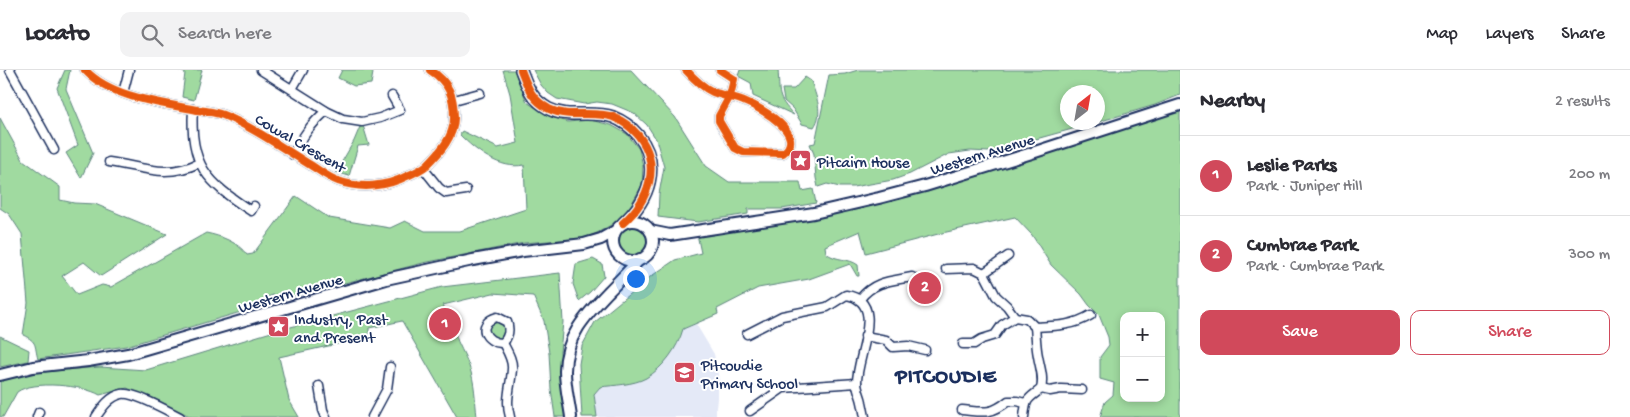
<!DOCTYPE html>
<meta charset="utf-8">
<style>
:root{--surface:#fff;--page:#f2f2f3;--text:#2b2b33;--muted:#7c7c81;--line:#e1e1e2;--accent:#d1495b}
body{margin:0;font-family:"Gochi Hand",sans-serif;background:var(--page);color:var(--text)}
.controls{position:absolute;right:15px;bottom:15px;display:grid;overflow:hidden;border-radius:10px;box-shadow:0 2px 8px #0003}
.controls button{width:45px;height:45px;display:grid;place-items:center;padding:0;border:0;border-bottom:1px solid var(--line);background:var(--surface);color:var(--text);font:25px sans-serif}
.compass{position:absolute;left:1060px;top:15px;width:45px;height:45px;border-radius:50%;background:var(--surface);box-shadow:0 2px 8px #0003;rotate:31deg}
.you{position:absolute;left:635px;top:208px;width:18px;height:18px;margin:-12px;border:4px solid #fff;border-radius:50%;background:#1a73e8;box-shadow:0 0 0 8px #1a73e833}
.badge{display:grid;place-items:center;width:32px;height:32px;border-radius:50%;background:var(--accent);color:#fff;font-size:16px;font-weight:700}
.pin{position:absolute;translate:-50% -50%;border:2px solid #fff;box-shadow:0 1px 5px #0006}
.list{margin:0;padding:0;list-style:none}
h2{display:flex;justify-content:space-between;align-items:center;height:65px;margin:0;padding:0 20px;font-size:21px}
h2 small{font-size:16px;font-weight:400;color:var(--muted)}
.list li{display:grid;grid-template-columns:32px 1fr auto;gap:15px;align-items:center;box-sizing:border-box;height:80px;padding:0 20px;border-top:1px solid var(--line)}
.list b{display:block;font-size:19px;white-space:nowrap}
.list p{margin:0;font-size:16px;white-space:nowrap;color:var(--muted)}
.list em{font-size:16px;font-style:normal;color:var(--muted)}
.actions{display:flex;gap:10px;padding:15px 20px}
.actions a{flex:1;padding:11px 0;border:1px solid var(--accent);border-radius:10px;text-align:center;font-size:18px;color:var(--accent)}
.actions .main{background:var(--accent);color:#fff}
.icon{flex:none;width:28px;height:28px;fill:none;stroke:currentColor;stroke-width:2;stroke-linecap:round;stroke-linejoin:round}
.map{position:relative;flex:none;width:1180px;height:347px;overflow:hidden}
header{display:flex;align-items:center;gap:30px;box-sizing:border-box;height:70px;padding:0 25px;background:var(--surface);border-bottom:1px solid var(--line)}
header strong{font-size:24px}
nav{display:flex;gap:28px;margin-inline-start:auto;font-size:18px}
.search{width:350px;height:45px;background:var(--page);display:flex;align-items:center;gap:12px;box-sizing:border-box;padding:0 18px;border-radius:10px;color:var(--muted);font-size:19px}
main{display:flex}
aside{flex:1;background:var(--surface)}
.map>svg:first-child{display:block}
</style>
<header>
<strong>Locato</strong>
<div class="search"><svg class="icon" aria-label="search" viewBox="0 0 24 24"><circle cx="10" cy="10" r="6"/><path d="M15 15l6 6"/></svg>Search here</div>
<nav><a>Map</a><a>Layers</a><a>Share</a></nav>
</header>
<main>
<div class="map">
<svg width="1180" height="347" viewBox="0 0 1180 347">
<rect width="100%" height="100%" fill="#fff"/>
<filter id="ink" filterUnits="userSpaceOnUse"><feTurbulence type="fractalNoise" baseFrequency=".02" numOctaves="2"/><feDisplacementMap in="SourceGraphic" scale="10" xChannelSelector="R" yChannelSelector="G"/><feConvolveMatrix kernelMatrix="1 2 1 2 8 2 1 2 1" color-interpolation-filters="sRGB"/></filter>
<g filter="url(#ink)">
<path fill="#e4e9f7" d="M696,254l18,30 5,26 -3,28v9h-119l-3,-23 6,-7 24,-2 36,-18 20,-27 3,-11z"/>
<g fill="#a0daa0" stroke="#5e847f" fill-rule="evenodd">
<path d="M65,0h5l-4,19 27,64 -12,25 -15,-25 12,-8 -21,-57z"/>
<path d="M178,0h24l-8,30 -12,-3 3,-24z"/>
<path d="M342,0h29l2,3 -2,11 -17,2 -16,-8z"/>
<path d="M503,0h11l13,32 13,9 14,7 14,4 22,-2 21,5 16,9 12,15 4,17 -1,19 -11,20 -13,16 -21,12 -13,5 -60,5 -101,20 -145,37 -5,-5 -8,3 -5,4 1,4 -135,40 -88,13c-4,-14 0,-17 -15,-24l5,-32 -6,-69 -13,-20 -9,-6v-90l23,42 37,27v13l14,3 21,1 72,30 -66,42 -17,-14 -22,14 15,19 25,-10 9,2 95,-54c15,3 32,9 41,22l6,-1 43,-58 33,22 61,10 15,-7 20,10h35l66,-22 -2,-44c-24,5 -48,-14 -64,-30l2,-4 36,17 20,-5 -8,-49z"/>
<path d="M533,0h98l44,47 31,49 23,16h71l2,9 11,-2 3,14 -34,6h-34v5l-50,8 -40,-5 1,-23 5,-27 -8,-28 -9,-14 -13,-12 -22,-9 -15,-2 -13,2 -27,-5 -9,-6 -7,-8z"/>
<path d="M740,0h38c2,24 -2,27 16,45l-41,-19 -2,-13 -13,-7z"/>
<path d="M858,0h322v25l-25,10 -57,17v-30h-30v30l26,1 -105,29 -19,-1 -21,3 -39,20 -17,6 -40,7h-13l-13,-3 -9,3 -2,-9 -2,-24 -4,-10 5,-1 14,-68 16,-1z"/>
<path d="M805,7l6,4c5,15 13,32 3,46l-12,-3 -9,-15 -9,-8 -2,-12h12z"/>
<path d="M1180,38v309h-80l5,-15 8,-7 1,-12 -14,-4v-22l9,-12 -1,-8 -9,-22 -10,-10 -8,-11 -30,-29 -19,-30 -17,-18 -73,16 -76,20 -6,-22 -35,15 1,7c10,8 23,5 32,12l1,11h-2l-7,-12 -41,15 -51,9 -41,21 1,5 -35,15c-5,19 -20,39 -37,49 -13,7 -31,7 -46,9l-6,7 3,23h-15l-3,-53 3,-18 13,-24 55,-45 25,-17 26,-7 -4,-19 164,-27zM1124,246h37v82h-37z"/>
<path d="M362,52l7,23 -11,1 -9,30 -13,-4 18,-31z"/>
<circle cx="632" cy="171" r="15"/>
<path d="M593,189l9,5 2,12 -14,16 -11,9 -6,-17 3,-20z"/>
<path d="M560,203l3,49 -3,30 6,65h-11l-4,-28 -2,-36 -5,-32 -11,-25 -40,-3 -50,12 15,27 -3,1c3,12 10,21 14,33 6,16 6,34 8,51h-20l-55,-96 -33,7v9l-90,20 10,43 10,17h-107l-65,-29 -27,7c-17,-10 -67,-15 -83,-3l-14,25h-3v-37l30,-7 70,-6 46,3 122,-37 174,-46z"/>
<circle cx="497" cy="260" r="9"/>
<path d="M0,266l29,14 -1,11 -28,6z"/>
</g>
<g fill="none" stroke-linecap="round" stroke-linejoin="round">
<defs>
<g id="street">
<path d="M10,0l44,80"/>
<path d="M85,0c26,28 77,33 112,40 9,1 18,2 26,5 30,12 61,34 89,51 8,5 17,12 26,15 22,8 48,6 69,-5 7,-3 14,-6 20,-11 13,-13 27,-28 27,-47 0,-22 -5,-36 -24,-48"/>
<path d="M261,0l65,41 17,8 19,3 18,-4 20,-8 -8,-14"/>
<path d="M686,0c8,9 16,17 27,22 10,4 22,5 33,10 15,6 62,33 37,51l-40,-1 -8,-4 -16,-27v-5l11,-20 4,-17 -14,-9"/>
<path d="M292,19l11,-19"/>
<path d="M123,23l6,-23"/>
<path d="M454,30l26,-7"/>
<path d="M193,39c-4,56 14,73 58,102l3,-5"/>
<path d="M293,85c10,-19 17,-30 33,-44"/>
<path d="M109,92c35,5 56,17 90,1"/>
<path d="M423,98l16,20 7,5 20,-3"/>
<path d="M946,199l28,-1 10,5"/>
<path d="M984,203l12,23 11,10 8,11 12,2 8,8c1,9 1,20 3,29 2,12 6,21 3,33 -14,11 -15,9 -17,28"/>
<path d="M984,203l24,-17"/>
<path d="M860,229c14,-18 31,-18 52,-22"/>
<path d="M497,247l10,5c3,8 2,14 -4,21 -19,0 -27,-20 -6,-26z"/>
<path d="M1035,257c21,-1 38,-1 56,-12"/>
<path d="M747,264l35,-18 45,-9 19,-12c42,6 10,62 11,88 0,6 4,13 5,19 1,5 2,10 3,15"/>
<path d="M865,266l21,4 7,7 15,-1 17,4"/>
<path d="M503,273c4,8 10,17 9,26 -1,17 -7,31 -2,48"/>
<path d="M963,274h11l8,-5 13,-4 7,-10 13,-8"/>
<path d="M319,316l4,24 3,7"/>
<path d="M1041,319l9,2 11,-2 21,1"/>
<path d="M962,340c21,2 29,5 46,-9h9l8,2"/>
<path d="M750,341l33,-23 74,-5"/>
<path d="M37,347l2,-5"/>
<path d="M96,347c6,-9 14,-21 26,-23 12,-2 46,17 58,23"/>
<path d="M372,347l15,-28 3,-22"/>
</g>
<g id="secondary">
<path d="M521,0c7,18 10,29 28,39 20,10 43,1 64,8 10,4 19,11 25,18 24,30 11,65 -15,88"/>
<circle cx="633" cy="171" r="20"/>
<path d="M650,161l20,4 144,-22 65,-15 46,-12 110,-34 145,-47"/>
<path d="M0,305l33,-8 55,-6 40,-7 258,-75 87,-19 50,-9 61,-7 17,-5 14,-8"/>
<path d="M571,347c-2,-15 -6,-31 -6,-46 0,-34 21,-56 43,-79 11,-11 21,-22 32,-33"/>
</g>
</defs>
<use href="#street" stroke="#1b2f5e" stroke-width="11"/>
<use href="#secondary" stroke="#1b2f5e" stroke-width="14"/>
<use href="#street" stroke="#fff" stroke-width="8"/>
<use href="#secondary" stroke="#fff" stroke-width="10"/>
<defs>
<g id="cycleway">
<path d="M85,0c26,28 77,33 112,40 9,1 18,2 26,5 30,12 61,34 89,51 8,5 17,12 26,15 22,8 48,6 69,-5 7,-3 14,-6 20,-11 13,-13 27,-28 27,-47 0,-22 -5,-36 -24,-48"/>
<path d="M521,0c7,18 10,29 28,39 20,10 43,1 64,8 10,4 19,11 25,18 24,30 11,65 -15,88"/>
<path d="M686,0c8,9 16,17 27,22 10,4 22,5 33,10 15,6 62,33 37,51l-40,-1 -8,-4 -16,-27v-5l11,-20 4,-17 -14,-9"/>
</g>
</defs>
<use href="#cycleway" stroke="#fff" stroke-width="11"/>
<use href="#cycleway" stroke="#e8590c" stroke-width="8"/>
</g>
</g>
<defs>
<symbol id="sight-square" viewBox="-11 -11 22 22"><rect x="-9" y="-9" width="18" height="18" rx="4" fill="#d1495b" stroke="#fff"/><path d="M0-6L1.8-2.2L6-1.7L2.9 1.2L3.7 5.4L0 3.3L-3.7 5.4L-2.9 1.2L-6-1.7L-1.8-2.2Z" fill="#fff"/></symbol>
<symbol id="school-square" viewBox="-11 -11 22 22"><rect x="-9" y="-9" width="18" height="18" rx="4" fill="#d1495b" stroke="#fff"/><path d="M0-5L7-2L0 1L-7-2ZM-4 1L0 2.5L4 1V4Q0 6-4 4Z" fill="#fff"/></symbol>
</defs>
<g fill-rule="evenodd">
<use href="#sight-square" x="788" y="78" width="25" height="25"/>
<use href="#sight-square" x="266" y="244" width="25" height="25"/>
<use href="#school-square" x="672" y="290" width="25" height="25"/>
</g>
<g text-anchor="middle" stroke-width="4" stroke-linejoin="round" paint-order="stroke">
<g font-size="16" fill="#1b2f5e" stroke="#fff">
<text transform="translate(301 72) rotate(30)" y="6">Cowal Crescent</text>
<text transform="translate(982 83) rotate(-17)" y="6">Western Avenue</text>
<text transform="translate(290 222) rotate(-16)" y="6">Western Avenue</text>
</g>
<g font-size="16" fill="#1b2f5e" stroke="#fff" text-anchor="start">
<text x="817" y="97">Pitcairn House</text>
<text x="294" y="254">Industry, Past<tspan x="294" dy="18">and Present</tspan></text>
<text x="701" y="300">Pitcoudie<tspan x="701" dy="18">Primary School</tspan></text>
</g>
<g font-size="21" font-weight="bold" letter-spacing="1" fill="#1b2f5e" stroke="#fff">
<text x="946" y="312">PITCOUDIE</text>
</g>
</g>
</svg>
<div class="controls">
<button>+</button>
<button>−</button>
</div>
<svg class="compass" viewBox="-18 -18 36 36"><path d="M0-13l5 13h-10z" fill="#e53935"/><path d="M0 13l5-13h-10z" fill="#7c7c81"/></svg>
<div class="you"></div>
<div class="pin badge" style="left:445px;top:254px">1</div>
<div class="pin badge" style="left:925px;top:218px">2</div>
</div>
<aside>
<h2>Nearby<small>2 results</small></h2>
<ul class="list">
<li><span class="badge">1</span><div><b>Leslie Parks</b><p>Park · Juniper Hill</p></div><em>200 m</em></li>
<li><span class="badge">2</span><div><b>Cumbrae Park</b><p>Park · Cumbrae Park</p></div><em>300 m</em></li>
</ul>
<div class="actions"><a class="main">Save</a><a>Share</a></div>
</aside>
</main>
